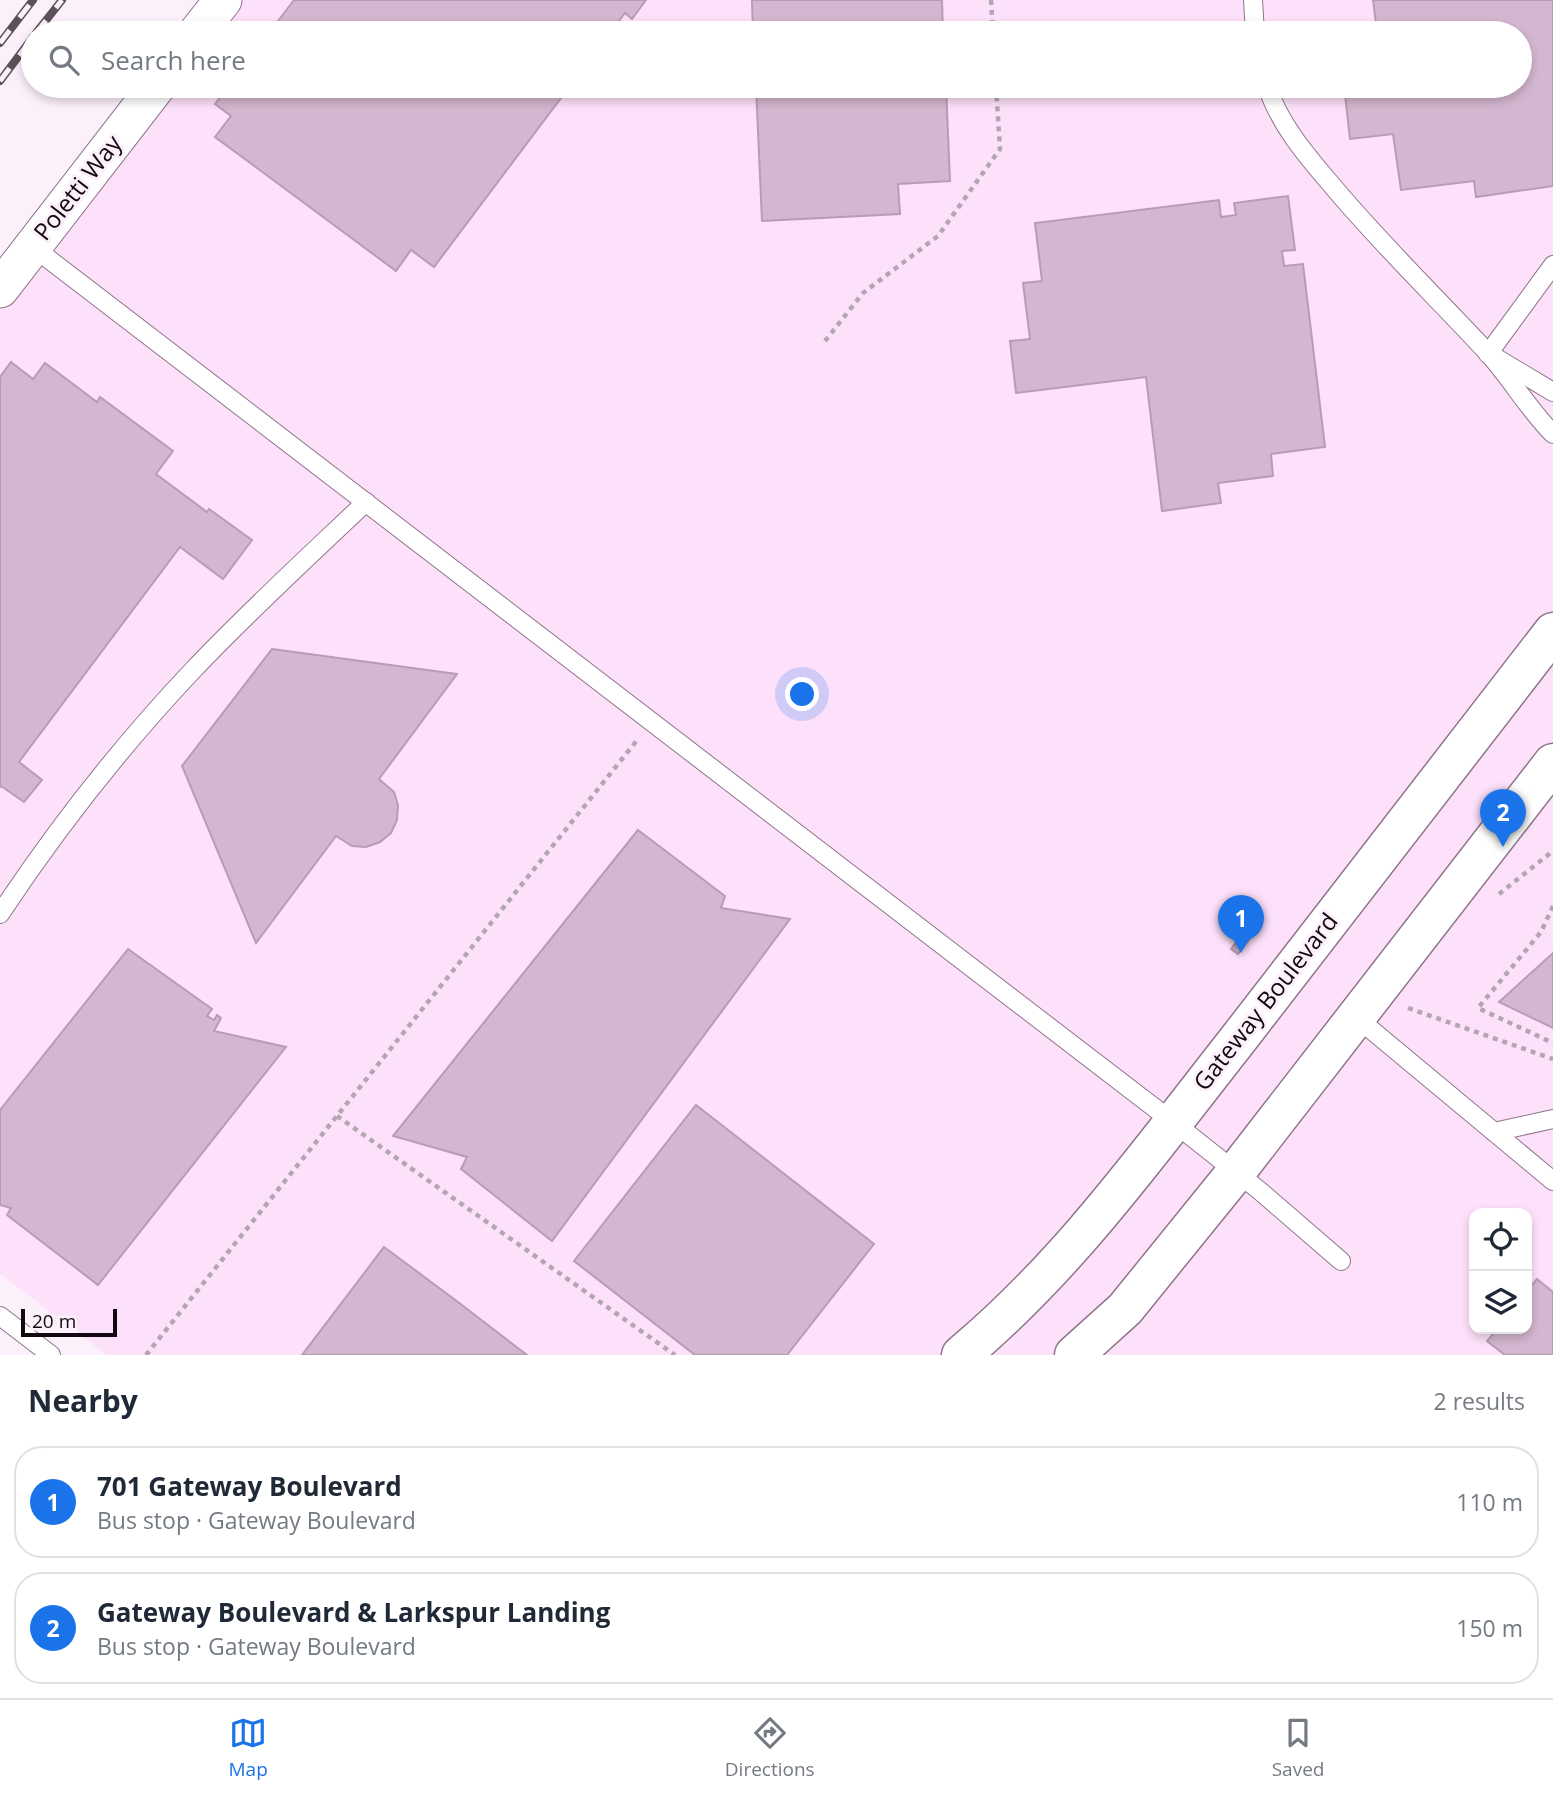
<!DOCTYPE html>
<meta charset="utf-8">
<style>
:root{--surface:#fff;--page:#f2f2f3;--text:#1f2937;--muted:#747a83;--line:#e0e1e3;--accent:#1a73e8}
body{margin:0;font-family:"Open Sans",sans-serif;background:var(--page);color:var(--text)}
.controls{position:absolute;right:21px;bottom:21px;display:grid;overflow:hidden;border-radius:14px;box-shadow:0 4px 10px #0003}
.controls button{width:63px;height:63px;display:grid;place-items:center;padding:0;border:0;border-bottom:2px solid var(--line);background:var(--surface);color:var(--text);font:35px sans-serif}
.scale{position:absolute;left:21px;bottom:18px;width:96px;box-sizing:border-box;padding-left:7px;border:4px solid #110810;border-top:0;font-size:19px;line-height:24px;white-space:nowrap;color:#110810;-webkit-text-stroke:5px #fcf0fa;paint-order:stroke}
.you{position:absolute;left:803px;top:695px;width:24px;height:24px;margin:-18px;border:5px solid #fff;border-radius:50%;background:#1a73e8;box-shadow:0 0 0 10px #1a73e833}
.badge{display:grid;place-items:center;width:46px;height:46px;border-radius:50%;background:var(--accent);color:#fff;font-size:23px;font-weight:700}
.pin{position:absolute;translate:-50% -58px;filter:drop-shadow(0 2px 4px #0008)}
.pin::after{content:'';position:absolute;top:37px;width:24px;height:21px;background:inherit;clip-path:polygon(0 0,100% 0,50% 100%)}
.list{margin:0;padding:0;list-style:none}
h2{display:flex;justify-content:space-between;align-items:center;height:91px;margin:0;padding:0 28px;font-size:30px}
h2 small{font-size:23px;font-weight:400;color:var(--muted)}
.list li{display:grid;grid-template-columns:46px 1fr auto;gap:21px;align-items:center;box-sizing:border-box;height:112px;margin:0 14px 14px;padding:0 14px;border:2px solid var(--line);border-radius:28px}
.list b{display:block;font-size:26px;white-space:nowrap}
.list p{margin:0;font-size:23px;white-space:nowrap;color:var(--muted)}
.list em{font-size:23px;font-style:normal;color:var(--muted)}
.icon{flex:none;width:38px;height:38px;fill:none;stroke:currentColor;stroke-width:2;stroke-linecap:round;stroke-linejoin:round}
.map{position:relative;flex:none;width:1553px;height:1355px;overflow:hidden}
.search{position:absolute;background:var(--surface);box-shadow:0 4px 10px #0003;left:21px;right:21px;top:21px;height:77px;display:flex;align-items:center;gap:18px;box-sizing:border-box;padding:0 24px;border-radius:38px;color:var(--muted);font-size:26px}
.sheet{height:343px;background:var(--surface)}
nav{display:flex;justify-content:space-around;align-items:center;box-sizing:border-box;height:98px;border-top:2px solid var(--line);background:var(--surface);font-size:19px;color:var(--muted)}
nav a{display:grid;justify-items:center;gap:4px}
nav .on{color:var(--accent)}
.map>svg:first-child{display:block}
</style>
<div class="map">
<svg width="1553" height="1355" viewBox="0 0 1553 1355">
<rect width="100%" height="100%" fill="#fcf0fa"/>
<path fill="#fde1fa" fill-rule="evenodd" d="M211,0h1342v1355h-1446l-107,-81v-1008l143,-180h1377v-53h-1335zM1474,1213h53v116h-53z"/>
<g fill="#d3b6cf" stroke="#b79cb4" stroke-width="2">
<path d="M294,0h352l-14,19 -7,-6 -15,20h-341z"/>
<path d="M752,0h190l1,33h-190z"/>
<path d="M1373,0h180v186l-77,11 -2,-16 -73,9 -8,-56 -43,5 -6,-53h176v-53h-157l14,-1z"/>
<path d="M229,86h341l-136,181 -23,-17 -15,21 -181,-134 16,-21 -16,-12z"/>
<path d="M756,86h190l4,95 -52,3 2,30 -138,7z"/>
<path d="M1288,196l7,54 -13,1 2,15 19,-2 22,183 -54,7 2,22 -55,7 3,20 -59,8 -16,-134 -130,16 -6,-52 20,-2 -7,-56 19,-2 -7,-58 184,-23 2,17 15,-2 -2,-12z"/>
<path d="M11,362l22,17 12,-16 52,39 3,-5 73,54 -17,23 51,38 2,-3 43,31 -29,39 -43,-32 -161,215 23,18 -18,22 -23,-16 -1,1v-410z"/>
<path d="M272,649l185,25 -78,105 15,13 4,13 -1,15 -6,13 -11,9 -14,5 -14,-1 -16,-10 -80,107 -74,-177z"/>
<path d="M638,830l87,66 -4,12 69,11 -238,322 -91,-72 6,-12 -74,-21z"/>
<path d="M1244,932l7,5 -13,17 -7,-5z"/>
<path d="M128,949l84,60 -5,7 7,4 3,-5 4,3 -7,13 72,16 -188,238 -91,-70 4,-7 -11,-3v-95z"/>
<path d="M1553,953v75l-54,-26z"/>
<path d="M696,1105l178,139 -87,111h-92l-121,-94z"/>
<path d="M384,1247l74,55 69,53h-225z"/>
<path d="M1537,1279l16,13v63h-48l-18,-14 10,-12h30v-48l5,4z"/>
</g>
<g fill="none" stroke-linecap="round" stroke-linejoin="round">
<defs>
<g id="lane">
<path d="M1253,0l2,33"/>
<path d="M1267,86c12,37 38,68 63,97 49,59 104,112 156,168 24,26 42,58 67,83"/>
<path d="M33,247l1140,875 87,69 81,70"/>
<path d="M1488,354l65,-89"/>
<path d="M1498,359l55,33"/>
<path d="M0,914c57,-86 123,-170 194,-245 55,-58 114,-112 172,-167"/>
<path d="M1356,1017l197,164"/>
<path d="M1494,1132l59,-13"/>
<path d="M0,1316l51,39"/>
</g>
<g id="street">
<path d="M197,33l26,-33"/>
<path d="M0,289l157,-203"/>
</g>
<g id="secondary">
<path d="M961,1355c107,-89 189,-204 275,-313 106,-137 211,-274 317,-410"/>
<path d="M1074,1355l51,-46 111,-137 317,-409"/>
</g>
</defs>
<use href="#lane" stroke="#8f758c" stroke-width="20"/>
<use href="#street" stroke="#8f758c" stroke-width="39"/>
<use href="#secondary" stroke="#8f758c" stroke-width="41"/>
<g stroke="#b2a7b1" stroke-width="4.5" stroke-dasharray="5 5" stroke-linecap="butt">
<path d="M991,0l2,33"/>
<path d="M825,341l38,-48 75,-57 62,-87 -4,-63"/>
<path d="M1499,894l54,-43"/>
<path d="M1553,906l-12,26 -63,76 75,35"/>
<path d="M1408,1008l145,51"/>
<path d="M337,1116l338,239"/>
<path d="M146,1355l492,-616"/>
</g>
<use href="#lane" stroke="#fff" stroke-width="18"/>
<use href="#street" stroke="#fff" stroke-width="37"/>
<use href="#secondary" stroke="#fff" stroke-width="38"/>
<defs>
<g id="rail">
<path d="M36,33l26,-33"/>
<path d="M0,43l33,-43"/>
<path d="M0,81l33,-44"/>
</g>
</defs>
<use href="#rail" stroke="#5b515a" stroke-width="8"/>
<use href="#rail" stroke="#fcf0fa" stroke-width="5" stroke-dasharray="16" stroke-linecap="butt"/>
</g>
<g text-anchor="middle" stroke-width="6" stroke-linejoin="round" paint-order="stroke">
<g font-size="24" fill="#110810" stroke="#fcf0fa">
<text transform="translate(78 188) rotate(-52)" y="8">Poletti Way</text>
<text transform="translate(1266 1002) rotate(-52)" y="8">Gateway Boulevard</text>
</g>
</g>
</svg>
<div class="controls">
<button><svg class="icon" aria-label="locate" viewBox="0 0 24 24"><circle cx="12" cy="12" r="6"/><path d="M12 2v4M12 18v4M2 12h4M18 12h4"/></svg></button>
<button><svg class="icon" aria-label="layers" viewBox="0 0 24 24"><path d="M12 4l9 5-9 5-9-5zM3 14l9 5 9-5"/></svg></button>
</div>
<div class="scale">20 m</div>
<div class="you"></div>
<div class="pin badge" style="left:1241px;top:953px">1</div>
<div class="pin badge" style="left:1503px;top:847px">2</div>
<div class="search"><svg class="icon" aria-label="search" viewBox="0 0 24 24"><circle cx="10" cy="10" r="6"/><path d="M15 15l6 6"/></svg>Search here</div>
</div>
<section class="sheet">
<h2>Nearby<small>2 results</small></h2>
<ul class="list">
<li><span class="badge">1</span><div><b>701 Gateway Boulevard</b><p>Bus stop · Gateway Boulevard</p></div><em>110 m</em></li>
<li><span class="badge">2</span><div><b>Gateway Boulevard &amp; Larkspur Landing</b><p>Bus stop · Gateway Boulevard</p></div><em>150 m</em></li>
</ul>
</section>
<nav>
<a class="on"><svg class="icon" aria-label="map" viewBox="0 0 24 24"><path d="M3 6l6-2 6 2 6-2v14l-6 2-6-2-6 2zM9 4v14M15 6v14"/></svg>Map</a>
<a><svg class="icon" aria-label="directions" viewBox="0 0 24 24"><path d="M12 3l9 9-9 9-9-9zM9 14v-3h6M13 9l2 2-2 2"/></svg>Directions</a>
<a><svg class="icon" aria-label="saved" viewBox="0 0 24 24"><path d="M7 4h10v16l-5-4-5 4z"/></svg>Saved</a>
</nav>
